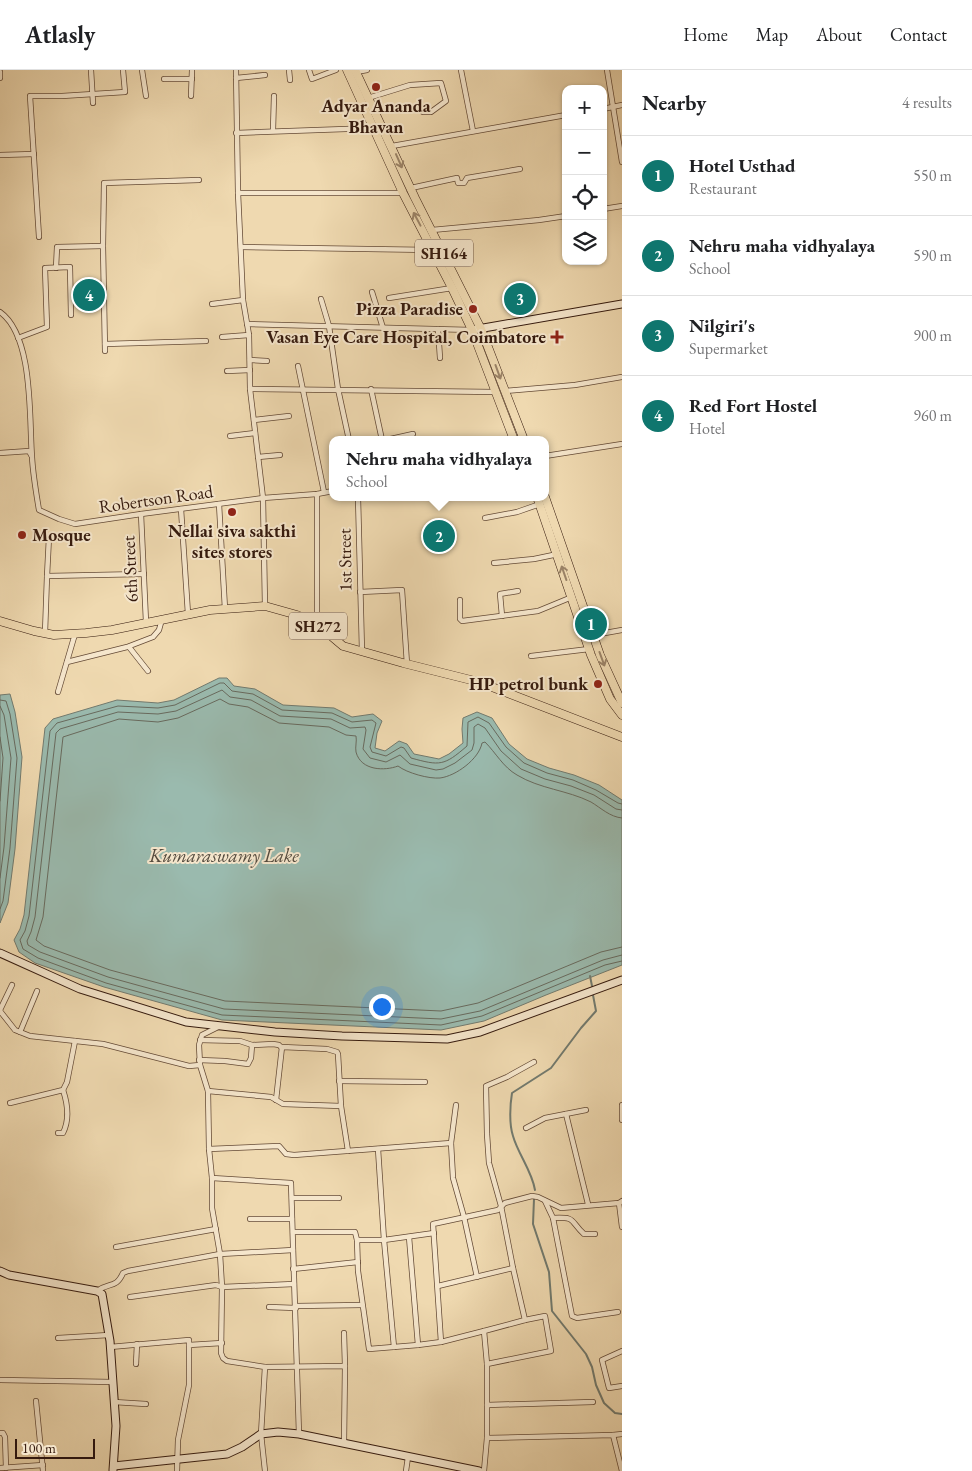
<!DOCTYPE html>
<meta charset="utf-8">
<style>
:root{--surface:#fff;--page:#f2f2f2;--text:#202124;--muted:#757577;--line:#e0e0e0;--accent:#0f766e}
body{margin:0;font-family:"EB Garamond",serif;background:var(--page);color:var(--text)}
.controls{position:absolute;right:15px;top:15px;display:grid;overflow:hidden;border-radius:10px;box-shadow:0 1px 4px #0004}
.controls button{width:45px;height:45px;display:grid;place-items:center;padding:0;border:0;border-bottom:1px solid var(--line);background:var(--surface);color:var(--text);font:25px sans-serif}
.scale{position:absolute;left:15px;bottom:12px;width:80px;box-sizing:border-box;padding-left:5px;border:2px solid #351a0e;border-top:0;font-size:14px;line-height:18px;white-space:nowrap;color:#351a0e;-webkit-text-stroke:4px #f5e6cc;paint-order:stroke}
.you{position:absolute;left:381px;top:936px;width:18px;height:18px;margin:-12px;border:4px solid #fff;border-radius:50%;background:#1a73e8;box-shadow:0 0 0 8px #1a73e833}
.badge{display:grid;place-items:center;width:32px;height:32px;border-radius:50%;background:var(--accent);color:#fff;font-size:16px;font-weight:700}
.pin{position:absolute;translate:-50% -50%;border:2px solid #fff;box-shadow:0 1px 5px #0006}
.popup{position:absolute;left:329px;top:366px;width:220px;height:65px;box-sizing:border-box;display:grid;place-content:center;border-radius:10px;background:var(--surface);filter:drop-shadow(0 1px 4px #0005);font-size:16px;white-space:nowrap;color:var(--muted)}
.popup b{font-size:19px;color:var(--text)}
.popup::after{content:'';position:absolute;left:50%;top:100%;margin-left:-10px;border:10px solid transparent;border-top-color:var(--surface)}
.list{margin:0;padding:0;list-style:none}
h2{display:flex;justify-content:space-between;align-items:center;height:65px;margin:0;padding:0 20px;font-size:21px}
h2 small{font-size:16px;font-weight:400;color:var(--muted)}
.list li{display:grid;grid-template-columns:32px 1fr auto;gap:15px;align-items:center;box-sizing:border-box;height:80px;padding:0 20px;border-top:1px solid var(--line)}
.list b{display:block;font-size:19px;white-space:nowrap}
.list p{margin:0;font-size:16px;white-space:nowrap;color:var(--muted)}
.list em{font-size:16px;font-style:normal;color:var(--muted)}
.icon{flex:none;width:28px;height:28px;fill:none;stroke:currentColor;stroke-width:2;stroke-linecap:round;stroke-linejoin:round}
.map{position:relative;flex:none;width:622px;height:1401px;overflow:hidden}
header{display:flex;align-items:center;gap:30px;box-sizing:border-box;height:70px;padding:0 25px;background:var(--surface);border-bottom:1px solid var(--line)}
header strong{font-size:24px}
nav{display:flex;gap:28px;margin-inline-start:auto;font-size:18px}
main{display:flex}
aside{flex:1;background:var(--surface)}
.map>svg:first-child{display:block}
</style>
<header>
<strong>Atlasly</strong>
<nav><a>Home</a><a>Map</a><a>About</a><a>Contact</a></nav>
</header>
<main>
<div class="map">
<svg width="622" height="1401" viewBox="0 0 622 1401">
<rect width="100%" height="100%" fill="#efd9b0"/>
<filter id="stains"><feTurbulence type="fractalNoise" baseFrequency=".004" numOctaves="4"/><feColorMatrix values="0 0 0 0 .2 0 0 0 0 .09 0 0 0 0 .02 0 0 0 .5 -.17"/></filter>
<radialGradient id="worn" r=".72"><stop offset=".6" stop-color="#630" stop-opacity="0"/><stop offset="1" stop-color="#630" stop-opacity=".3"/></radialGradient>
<g fill="#9abaae" stroke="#727a6e">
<path d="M219,608h8l7,8 21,3 28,16 51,3 18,9 21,-3 9,7 -5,12 -2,15 10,3 14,-10 8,3 7,10 25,5 10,-5 14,-11 -1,-14 1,-11 14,-6 15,6 17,26 18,15 22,9 25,7 25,10 23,15v165l-76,30 -62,26 -43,9 -219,-10 -118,-33 -69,-24 -16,-11 -5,-12 6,-11 4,-14 21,-187 8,-9 64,-19 41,3 16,-3z"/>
<path d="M10,624l5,18 7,45 -7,92 -7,54 -8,20v-228z"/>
</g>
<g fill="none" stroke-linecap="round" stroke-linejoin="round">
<g stroke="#686a5e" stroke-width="1">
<path d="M0,630l6,1 4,13 7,44 -7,90 -7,53 -3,8"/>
<path d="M0,636l4,9 7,43 -7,89 -4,31"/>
<path d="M0,667l3,21 -3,43"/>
<path d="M622,734l-4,-1 -22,-13 -23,-10 -26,-7 -23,-10 -18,-16 -17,-24 -11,-6 -10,5 -1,24c-23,20 -27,20 -56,12l-7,-10 -3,-1 -15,9 -14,-4 -2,-5 6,-24 -4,-3 -20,2 -20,-9 -50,-3 -29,-16 -21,-3 -8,-8h-4l-45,22 -17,3 -40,-2 -61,17 -7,8 -21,185 -4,15 -5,9 3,9 15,9 68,25 116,32 219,10 41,-9 123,-51 17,-4"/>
<path d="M622,740l-6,-1 -22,-14 -23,-9 -26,-7 -24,-10 -20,-18 -16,-23 -7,-4 -4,3v16l-2,7 -17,13 -12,6 -7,1 -26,-6 -10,-9 -14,7 -16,-4 -7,-9 3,-19 -1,-3 -15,1 -19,-9 -51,-3 -29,-16 -21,-3 -8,-7 -46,21 -18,3 -40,-2 -58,17 -4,4 -21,184 -4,15 -4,9 1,4 12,7 68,25 116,32 217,10 39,-8 123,-51 19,-5"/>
<path d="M622,748c-12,-1 -21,-10 -31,-16 -24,-12 -51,-13 -74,-27 -14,-8 -21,-22 -32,-33l-3,1c-3,16 -26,33 -42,35 -11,1 -33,-5 -42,-12 -13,5 -37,5 -42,-14 -1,-5 1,-11 0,-16l-10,-1 -17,-8 -50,-4 -31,-16 -19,-3 -9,-5 -42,19 -20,4 -39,-3 -56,18 -20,180 -7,23 8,6 66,24 115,31 216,10 37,-8 123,-51 21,-5"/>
</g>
<g stroke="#727a6e" stroke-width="2">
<path d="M590,906l2,10"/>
<path d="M535,1120c-3,-19 -17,-36 -22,-54 -4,-12 -3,-31 -1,-43l39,-25 30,-40 15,-17 -3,-16"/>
<path d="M534,1129l-1,25 16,48 3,39 34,43 6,13 4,18 8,18 11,10 7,1"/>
</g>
<defs>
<g id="street">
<path d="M91,0l2,33"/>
<path d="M142,0l4,26"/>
<path d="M236,0l2,123 5,107 6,35 1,54 13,109 2,108"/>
<path d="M289,0l1,10"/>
<path d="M309,0l3,9 24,-9"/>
<path d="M461,0l12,61"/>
<path d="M607,0l15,92"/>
<path d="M0,2v6"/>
<path d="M356,2l11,-2"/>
<path d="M236,8l29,-3"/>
<path d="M164,9h28"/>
<path d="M191,26l1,-26"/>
<path d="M368,28l42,-13 31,-2 5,18 -15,11h-8"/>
<path d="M603,39l19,-4"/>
<path d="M273,60l1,-34"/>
<path d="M236,63l138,-5"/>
<path d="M392,76l174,-31"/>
<path d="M0,85l34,-1"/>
<path d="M411,118l46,-10 1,5h6l3,-5 53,-9"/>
<path d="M238,123h165"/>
<path d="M603,139l19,-3"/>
<path d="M432,160l107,-10 27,-4"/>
<path d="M39,167l-9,-141h32l63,-4 -2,-22"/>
<path d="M241,177l191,3"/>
<path d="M56,198l1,-21 46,-1"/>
<path d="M372,222l11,36"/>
<path d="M389,228l63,-10"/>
<path d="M321,229l8,27 9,63 11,51"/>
<path d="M212,234l31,-4"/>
<path d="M0,242c34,24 29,107 32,145 1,18 4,35 7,53l20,9 16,5 66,-10 122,-16 54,-4 16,-3"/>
<path d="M247,254l225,6"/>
<path d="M438,259l2,29"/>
<path d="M222,267l27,-2"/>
<path d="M18,268l29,-11 -2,-59 25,-1 1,48"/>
<path d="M105,274l101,-3"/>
<path d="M105,281l-2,-105 1,-63 95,-3"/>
<path d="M250,290l17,1"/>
<path d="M298,296l26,126"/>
<path d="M227,301l23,-1"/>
<path d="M250,319l246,3"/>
<path d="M371,319l11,51"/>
<path d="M505,321l70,-6 47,-8"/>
<path d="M254,350l35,-4"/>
<path d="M230,366l25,-3"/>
<path d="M386,370l27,-6"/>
<path d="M0,383l29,-2 2,4"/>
<path d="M545,386l77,-12"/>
<path d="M258,387l22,-2"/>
<path d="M317,424v130"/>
<path d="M358,427l4,154"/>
<path d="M219,434l6,105"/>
<path d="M181,439l7,105"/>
<path d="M141,444l5,108"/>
<path d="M485,448l32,-6 23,-8"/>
<path d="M494,493l40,-4 24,-5"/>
<path d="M47,506l2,-39"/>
<path d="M360,522l42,-2 5,74"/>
<path d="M460,530v19l2,2 76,-10 34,-14"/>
<path d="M502,546l-2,-22 18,-3"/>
<path d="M45,563l2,-57 97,-2"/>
<path d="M594,565l28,-5"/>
<path d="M129,577l19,24"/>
<path d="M531,586l58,-7"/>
<path d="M67,592l60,-15 26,-10 6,-7 3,-11"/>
<path d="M58,622l17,-58"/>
<path d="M0,940l12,-25"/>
<path d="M0,941l15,19 15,6 73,8 86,22 11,-1"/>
<path d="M218,957l-16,8 -3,10 1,20 8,26 1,58 3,29v30l8,46 2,33 -1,66 2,5 4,3 38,6 -4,67 4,37"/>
<path d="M20,962l17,-41"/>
<path d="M200,970l40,1 12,4 21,-1 6,1 3,3"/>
<path d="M199,990l26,1 23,3 3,-6 1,-13"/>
<path d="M339,1011l86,1"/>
<path d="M208,1021l63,6 12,7 58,2 7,45"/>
<path d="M276,1030l6,-53 45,2 10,3 1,2 3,52"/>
<path d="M10,1033l53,-13 4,-8 8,-41"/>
<path d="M456,1035l-5,38 2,35 11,39 13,60"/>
<path d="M622,1035v15"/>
<path d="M566,1044l22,90"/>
<path d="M526,1058l19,-10 41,-8"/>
<path d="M58,1063h5c7,-14 5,-28 0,-43"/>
<path d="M209,1079l70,-3 7,8 8,1 157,-12"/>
<path d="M378,1079l6,91 10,107"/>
<path d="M212,1108l79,5 8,251"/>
<path d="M292,1128h47"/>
<path d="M545,1131l8,17 19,98 5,2 41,-6"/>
<path d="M619,1133l3,24"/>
<path d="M553,1148c24,-1 16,2 31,16h11"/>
<path d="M250,1149h42"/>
<path d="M293,1162h62l2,8h27l50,-7"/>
<path d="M409,1167l9,108 23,-3 43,-11"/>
<path d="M357,1170l1,31 11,78 49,-4"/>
<path d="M116,1177l100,-18"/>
<path d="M293,1199l65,-7"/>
<path d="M438,1216l75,-18"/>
<path d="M97,1221c12,-9 19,-2 26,-18l5,-2 92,-17 73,-4"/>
<path d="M130,1227l86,-12 6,2 72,-3"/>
<path d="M296,1236l66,-1"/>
<path d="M269,1237l27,1"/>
<path d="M344,1263l1,33"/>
<path d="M58,1268l51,-3"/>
<path d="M441,1272l-8,-118 65,-14 7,-7 27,-7 6,1 23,11 58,-5 3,-2"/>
<path d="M110,1277l79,-7v5"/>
<path d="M622,1281l-20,9 7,28 13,-2"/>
<path d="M136,1294l1,-20"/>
<path d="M487,1294l64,-13 -6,-35 -20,4"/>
<path d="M265,1297l80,-1 -1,77"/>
<path d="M0,1310l113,2"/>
<path d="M36,1331l7,70"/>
<path d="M114,1332l32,2"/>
<path d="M487,1335l106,-3"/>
<path d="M0,1363h3l2,4 1,31"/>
<path d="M613,1365l9,-1"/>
<path d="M487,1368l126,-3 9,36"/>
<path d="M0,1398l43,-3"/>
<path d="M177,1401l1,-31 11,-55v-40l33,-2"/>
<path d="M406,1401l2,-14"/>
<path d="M484,1401l3,-33v-74l-3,-33 41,-11 -12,-52 -12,-62 -12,-43 -2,-29 -1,-48 21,-9 27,-15"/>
</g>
<g id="secondary">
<path d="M472,260l150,-26"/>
<path d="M0,883l80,36 106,33 89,10 67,4 105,3 33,-7 142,-52"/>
<path d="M0,1201l9,4 88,16 5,3 8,47 6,85 -3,44"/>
<path d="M114,1396l113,-12 15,-7 19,-13 17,-2 21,2 180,37"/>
</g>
<g id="primary">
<path d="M347,0l56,123 49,95 20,42 42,110"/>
<path d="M355,0l60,128 66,131 43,111"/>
<path d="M537,427l54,158 19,44 12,16"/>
<path d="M545,427l55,158 22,48"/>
<path d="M0,551l34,10 20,4 32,-2 26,-3 98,-20 55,-4 32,9 20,9 26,22 60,17 76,19 143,55"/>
</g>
</defs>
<use href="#street" stroke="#644a36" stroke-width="6"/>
<use href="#secondary" stroke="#351a0e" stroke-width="9"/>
<use href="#primary" stroke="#351a0e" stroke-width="9"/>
<use href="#street" stroke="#f5e6cc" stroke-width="4.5"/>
<use href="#secondary" stroke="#f5e6cc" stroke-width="7"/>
<use href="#primary" stroke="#efd9b0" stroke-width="8"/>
</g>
<defs><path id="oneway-shaft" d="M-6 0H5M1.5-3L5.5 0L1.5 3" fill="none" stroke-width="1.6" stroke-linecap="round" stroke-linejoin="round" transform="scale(1.25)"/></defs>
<g stroke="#9b8367">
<use href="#oneway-shaft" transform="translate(399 91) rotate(66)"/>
<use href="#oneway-shaft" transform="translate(417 149) rotate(-118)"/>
<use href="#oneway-shaft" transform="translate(498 302) rotate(70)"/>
<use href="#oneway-shaft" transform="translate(564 503) rotate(-109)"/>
<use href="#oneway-shaft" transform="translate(602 589) rotate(70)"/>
</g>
<g fill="#8f2418" stroke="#f5e6cc" stroke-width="2">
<circle cx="376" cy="17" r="5"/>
<circle cx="473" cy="239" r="5"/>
<path d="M554.5 259.5h5v5h5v5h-5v5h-5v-5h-5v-5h5z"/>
<circle cx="232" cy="442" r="5"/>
<circle cx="22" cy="465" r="5"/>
<circle cx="598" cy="614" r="5"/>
</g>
<g text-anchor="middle" stroke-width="4" stroke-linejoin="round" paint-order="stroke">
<g fill="#f5e6cc" stroke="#6f5747" stroke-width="1">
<rect x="415" y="169.5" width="58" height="27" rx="4"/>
<rect x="289" y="542.5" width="58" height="27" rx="4"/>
</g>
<g font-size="16" font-weight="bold" fill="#351a0e">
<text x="444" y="189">SH164</text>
<text x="318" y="562">SH272</text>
</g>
<g font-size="18" font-weight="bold" fill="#351a0e" stroke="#f5e6cc" text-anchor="end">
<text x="376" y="42" text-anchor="middle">Adyar Ananda<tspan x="376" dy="21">Bhavan</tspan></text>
<text x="463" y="245">Pizza Paradise</text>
<text x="546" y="273">Vasan Eye Care Hospital, Coimbatore</text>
<text x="232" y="467" text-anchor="middle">Nellai siva sakthi<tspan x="232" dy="21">sites stores</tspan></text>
<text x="32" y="471" text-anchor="start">Mosque</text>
<text x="588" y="620">HP petrol bunk</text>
</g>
<g font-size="18" fill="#351a0e" stroke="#f5e6cc">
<text transform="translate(156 429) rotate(-8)" y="6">Robertson Road</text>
<text transform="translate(345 490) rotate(-91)" y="6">1st Street</text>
<text transform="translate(130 499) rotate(-93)" y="6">6th Street</text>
</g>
<g font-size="19" font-style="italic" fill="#534a3e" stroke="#f5e6cc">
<text x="224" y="792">Kumaraswamy Lake</text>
</g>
</g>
<rect width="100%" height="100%" filter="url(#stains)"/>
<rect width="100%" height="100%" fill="url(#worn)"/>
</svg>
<div class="controls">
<button>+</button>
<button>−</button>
<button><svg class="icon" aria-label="locate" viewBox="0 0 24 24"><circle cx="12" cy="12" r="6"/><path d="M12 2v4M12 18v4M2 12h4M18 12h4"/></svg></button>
<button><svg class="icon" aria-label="layers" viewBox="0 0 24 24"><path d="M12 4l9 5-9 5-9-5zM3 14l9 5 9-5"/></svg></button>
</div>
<div class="scale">100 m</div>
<div class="you"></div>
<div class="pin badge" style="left:591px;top:554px">1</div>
<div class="pin badge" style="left:439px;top:466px">2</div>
<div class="popup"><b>Nehru maha vidhyalaya</b>School</div>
<div class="pin badge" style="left:520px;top:229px">3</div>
<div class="pin badge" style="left:89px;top:225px">4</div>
</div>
<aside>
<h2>Nearby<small>4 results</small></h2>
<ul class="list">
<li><span class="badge">1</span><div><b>Hotel Usthad</b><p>Restaurant</p></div><em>550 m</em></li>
<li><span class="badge">2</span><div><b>Nehru maha vidhyalaya</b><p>School</p></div><em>590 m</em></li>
<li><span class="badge">3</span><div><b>Nilgiri's</b><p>Supermarket</p></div><em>900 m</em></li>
<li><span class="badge">4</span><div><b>Red Fort Hostel</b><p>Hotel</p></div><em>960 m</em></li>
</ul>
</aside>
</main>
